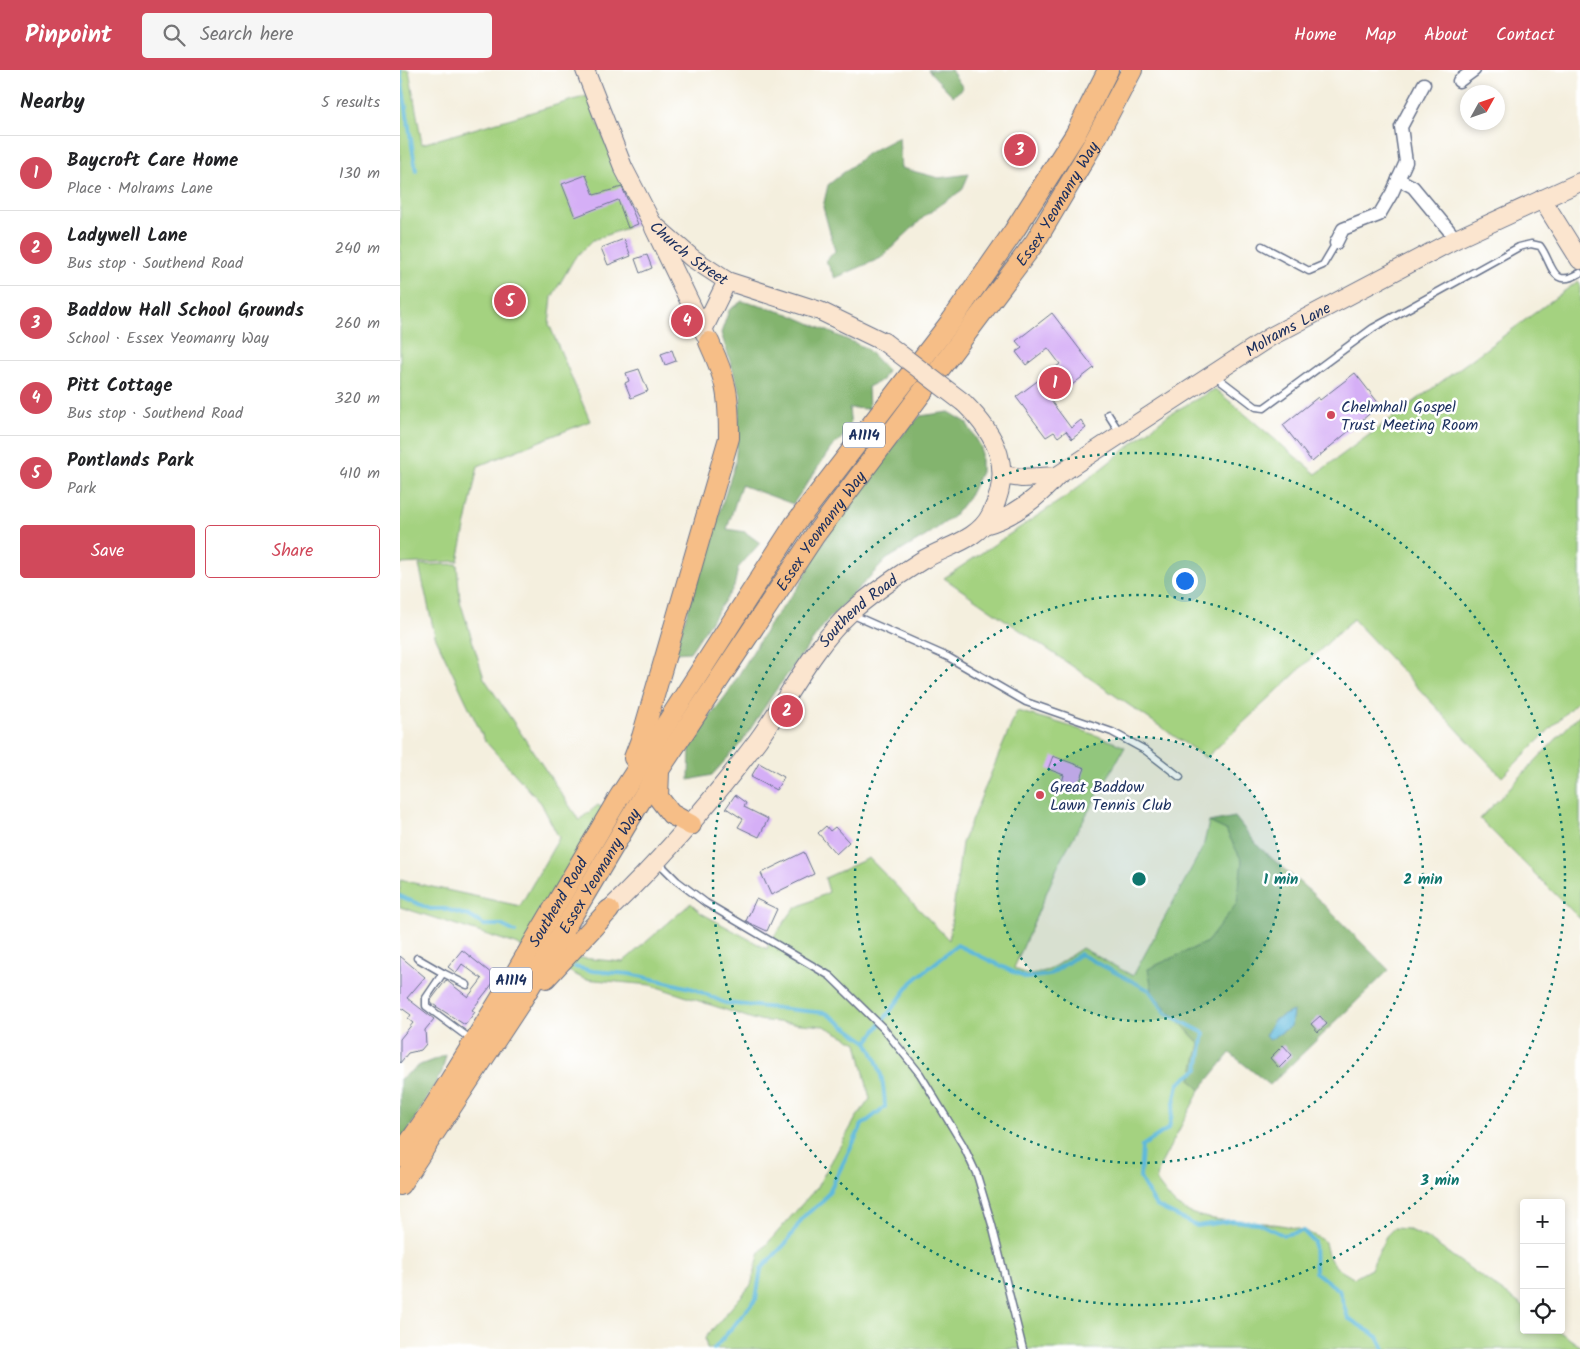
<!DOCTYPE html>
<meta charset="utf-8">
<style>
:root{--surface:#fff;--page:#f6f6f6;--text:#202124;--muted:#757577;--line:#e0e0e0;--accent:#d1495b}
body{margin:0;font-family:Kalam,sans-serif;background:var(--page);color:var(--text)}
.controls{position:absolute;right:15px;bottom:15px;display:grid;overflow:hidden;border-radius:5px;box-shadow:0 2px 8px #0003}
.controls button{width:45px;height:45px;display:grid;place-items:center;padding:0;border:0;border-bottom:1px solid var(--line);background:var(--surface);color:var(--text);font:25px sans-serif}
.compass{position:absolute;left:1060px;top:15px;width:45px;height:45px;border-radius:50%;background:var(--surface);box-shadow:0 2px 8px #0003;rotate:50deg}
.you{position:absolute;left:784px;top:510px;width:18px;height:18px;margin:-12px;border:4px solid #fff;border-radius:50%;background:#1a73e8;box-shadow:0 0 0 8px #1a73e833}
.badge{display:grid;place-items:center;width:32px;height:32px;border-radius:50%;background:var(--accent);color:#fff;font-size:16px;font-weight:700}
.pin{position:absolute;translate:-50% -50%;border:2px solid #fff;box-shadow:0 1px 5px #0006}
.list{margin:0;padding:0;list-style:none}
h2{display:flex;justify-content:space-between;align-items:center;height:65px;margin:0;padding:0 20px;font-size:21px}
h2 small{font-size:16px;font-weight:400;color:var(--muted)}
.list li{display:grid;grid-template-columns:32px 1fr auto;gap:15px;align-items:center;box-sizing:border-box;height:75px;padding:0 20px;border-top:1px solid var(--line)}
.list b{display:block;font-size:19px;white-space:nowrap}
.list p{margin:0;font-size:16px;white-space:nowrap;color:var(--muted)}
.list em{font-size:16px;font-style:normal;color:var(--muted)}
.actions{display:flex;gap:10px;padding:15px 20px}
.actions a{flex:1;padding:11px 0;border:1px solid var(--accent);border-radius:5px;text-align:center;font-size:18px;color:var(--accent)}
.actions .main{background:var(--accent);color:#fff}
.icon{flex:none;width:28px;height:28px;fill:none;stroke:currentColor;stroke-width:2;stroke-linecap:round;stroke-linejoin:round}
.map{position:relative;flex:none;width:1180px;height:1279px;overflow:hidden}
header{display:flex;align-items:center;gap:30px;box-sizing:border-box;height:70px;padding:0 25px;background:var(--accent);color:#fff}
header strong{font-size:24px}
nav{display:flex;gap:28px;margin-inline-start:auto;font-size:18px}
.search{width:350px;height:45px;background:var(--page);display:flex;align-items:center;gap:12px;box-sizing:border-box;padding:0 18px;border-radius:5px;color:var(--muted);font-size:19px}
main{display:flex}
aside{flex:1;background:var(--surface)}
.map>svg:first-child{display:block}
</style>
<header>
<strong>Pinpoint</strong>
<div class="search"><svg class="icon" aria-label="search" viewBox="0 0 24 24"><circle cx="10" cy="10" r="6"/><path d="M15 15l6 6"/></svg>Search here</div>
<nav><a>Home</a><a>Map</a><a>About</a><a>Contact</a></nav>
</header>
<main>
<aside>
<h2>Nearby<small>5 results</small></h2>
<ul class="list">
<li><span class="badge">1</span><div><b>Baycroft Care Home</b><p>Place · Molrams Lane</p></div><em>130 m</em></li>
<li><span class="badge">2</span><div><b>Ladywell Lane</b><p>Bus stop · Southend Road</p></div><em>240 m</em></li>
<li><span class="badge">3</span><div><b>Baddow Hall School Grounds</b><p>School · Essex Yeomanry Way</p></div><em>260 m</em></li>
<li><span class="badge">4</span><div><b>Pitt Cottage</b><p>Bus stop · Southend Road</p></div><em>320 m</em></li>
<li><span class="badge">5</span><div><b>Pontlands Park</b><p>Park</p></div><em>410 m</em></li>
</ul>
<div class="actions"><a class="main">Save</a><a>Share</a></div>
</aside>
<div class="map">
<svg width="1180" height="1279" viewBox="0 0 1180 1279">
<rect width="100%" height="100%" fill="#fff"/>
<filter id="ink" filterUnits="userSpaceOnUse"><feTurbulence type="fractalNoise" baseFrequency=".02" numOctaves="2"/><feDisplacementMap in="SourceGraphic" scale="10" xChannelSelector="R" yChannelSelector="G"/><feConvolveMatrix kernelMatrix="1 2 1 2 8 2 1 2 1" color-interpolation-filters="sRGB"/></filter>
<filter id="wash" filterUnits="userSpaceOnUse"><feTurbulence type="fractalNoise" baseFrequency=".0096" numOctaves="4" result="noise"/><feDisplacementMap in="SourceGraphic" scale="20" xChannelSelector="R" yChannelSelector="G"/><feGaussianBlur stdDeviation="1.12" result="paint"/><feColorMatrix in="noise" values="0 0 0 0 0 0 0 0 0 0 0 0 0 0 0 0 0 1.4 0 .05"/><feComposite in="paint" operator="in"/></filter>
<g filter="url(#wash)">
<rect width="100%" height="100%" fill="#f4efde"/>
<g fill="#a4d280" stroke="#60806f">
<path d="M0,0h9l13,74 165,-48 51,128 -45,16 -19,19 -22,38 -3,27 41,97 -112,45 -20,95 -58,3z"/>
<path d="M1178,211l2,3v415l-78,78 -149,-158 -147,139 -262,-180 123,-82 101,-81 47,-26 101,85z"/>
<path d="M57,494l3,37 24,77 95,142 19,-15 6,4 -74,121 40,27 53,5 68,-59 10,10 66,36 2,-6 25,-34 35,-17 -4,-14 44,-20 80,82 13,-97 55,-132c37,10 72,20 108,36l-64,112 -47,109 14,7 21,-5 33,-22 51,28 70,-129 6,-25 17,8 16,31 -4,42 -31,39 -59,27 5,25 47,50 -9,36 9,10 -40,76 -4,15c6,7 13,18 20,24 40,29 104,4 149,37 4,22 10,26 29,36l17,-9 15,-33 8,-8 13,1 20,9 97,69v23h33l23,16v3h-873l-2,-11 46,-53 9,-33 57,-65 39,-69 14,-19 -13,-56 -33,-17 -68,-6 -105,-35 -67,-6 -68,-35 -116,-37v-27l120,26 39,-68 -18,-35 -56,-62 -50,-105 -16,-71z"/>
<path d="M1180,644v205l-100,-100z"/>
</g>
<g fill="#83b46e" stroke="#4f7266">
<path d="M528,0h23l12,18 -10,8z"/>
<path d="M499,67l2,31 38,10 30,-4 -7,16 -36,25 -45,43 -46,20 -9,-17 9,-10 -12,-44 5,-22 40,-32z"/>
<path d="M342,231l47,13 77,34 21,22 -5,10 -14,7 1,22 -20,-1 2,21 -20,19 -38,56 -52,-19 -14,44 18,3 15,11 -22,25 -4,19 -44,65 -16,1 61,-189 6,-69 -20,-62 8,-23z"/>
<path d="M549,342l17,10 15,25v25l-13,26 -14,18 -28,20 -39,23 -61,63 -53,72 -31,48 -30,33 -23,5 1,-37 37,-49 44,-72 28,-36 24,-44 64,-90 33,-36z"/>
<path d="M835,747l24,30 54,47 76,76 -119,115 -40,-32 -30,37 -9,-10 9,-36 -47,-50 -5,-25 59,-27 30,-39 5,-42 -16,-31 -17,-8z"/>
<path d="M46,985l-4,17 -42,73v-66l20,-14z"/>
</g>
<path fill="#5eb9db" stroke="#3c749c" d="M893,941l-2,15 -21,14 -5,-4 9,-16z"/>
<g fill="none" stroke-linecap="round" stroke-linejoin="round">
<g stroke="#5eb9db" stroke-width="4">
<path d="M0,1l16,100"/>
<path d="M0,826l30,13h15l24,7 15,9h17l14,7"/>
<path d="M175,897l18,4 37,3 36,8 28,7 31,14 101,10 41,29"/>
<path d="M314,1279l42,-50 5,-30 25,-26 18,-27 17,-13 8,-11 33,-67 23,-18c-1,-25 -5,-44 -18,-65l45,-60 45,-37 69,33 23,-3 31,-21 69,36 18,24 37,19 -6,36 -20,15 -9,44 -27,18 -2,32 16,28 41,20 34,-5 27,2 25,12 20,-4 11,11 1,30 24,18 9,28 30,19 6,12"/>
</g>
</g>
<g id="blocks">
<g fill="#d5aff6">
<path d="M186,105l8,20 28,-8 16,37 -10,4 -10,-28 -43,17 -13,-33z"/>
<path d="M224,169l7,17 -23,9 -7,-17z"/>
<path d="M247,185l5,13 -12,5 -5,-14z"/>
<path d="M652,243l42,55 -43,33 20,27 10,-8 5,8 -14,11 -6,-8 -8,6 -4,-5 -8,5 -30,-40 44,-33 -12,-16 -22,17 -10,-13 6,-4 -6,-7z"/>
<path d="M272,280l4,11 -11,4 -4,-11z"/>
<path d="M239,299l9,22 -17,7 -6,-15 4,-2 -3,-8z"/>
<path d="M955,303l25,32 -68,57 -29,-37 35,-28 2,3z"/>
<path d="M653,686l32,12 -7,19 -16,-5 2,-7 -16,-6z"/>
<path d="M359,693l25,14 -8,13 -25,-13z"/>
<path d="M335,725l11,8 -2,4 24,12 -9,18 -21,-10 5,-8 -17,-11z"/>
<path d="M426,756l4,5 5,-4 14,15 -13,12 -18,-21z"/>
<path d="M404,782l10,22 -43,21 -10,-22z"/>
<path d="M356,829l21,10 -10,22 -21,-10z"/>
<path d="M62,880l35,28 -25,32 3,2 -10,13 -34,-22v-3l15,-20 22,17 14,-18 -20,-15 -6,9 -8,-6z"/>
<path d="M0,886l25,21 -18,21 27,21 -9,11 1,14 -5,6 -13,3 -8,10v-24l13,-16 -5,-4 3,-4 -11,-8z"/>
<path d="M920,946l7,8 -9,8 -7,-8z"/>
<path d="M883,975l9,10 -13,13 -9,-10z"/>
</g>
</g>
</g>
<g filter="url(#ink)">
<use href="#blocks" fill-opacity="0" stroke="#67728b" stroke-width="1"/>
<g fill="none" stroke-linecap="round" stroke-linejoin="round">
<defs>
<g id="lane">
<path d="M862,176l47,25 14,-6 13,-22"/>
<path d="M814,305l42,32 8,1 109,-80 146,-81 12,-3 9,2c13,17 11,44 40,27"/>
<path d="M708,344l12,19"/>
<path d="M451,544l97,43 78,45 86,30 33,18 35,27"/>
<path d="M258,792l19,19 29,22 124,73 53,52 37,46 43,71 14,30 15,50 31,124"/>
<path d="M17,888l26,15"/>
<path d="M67,915l-24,-12 -17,25v8l47,35"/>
</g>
<g id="street">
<path d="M1059,11l15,-11"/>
<path d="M998,109l15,8 43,52"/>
<path d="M936,173l7,-14 36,-14 13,-22 14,-31 -5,-35 23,-43"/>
</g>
<g id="secondary">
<path id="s1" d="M185,0l38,97 29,56 40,35 35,23 93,30 64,31"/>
<path d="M1142,129l38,61"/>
<path d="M254,158l55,114"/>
<path d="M303,260l24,-49"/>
<path id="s2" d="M602,405l20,3 35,-2 213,-139 186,-98 124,-57"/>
<path d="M584,455c28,-7 55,-28 73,-49"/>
<path id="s3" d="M209,840c55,-53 103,-109 149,-170 31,-43 54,-92 93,-128 21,-19 45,-35 70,-51 24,-15 57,-20 70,-47 23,-46 6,-78 -27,-111"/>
</g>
<g id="primary">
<path d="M234,688l8,-21 87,-299c0,-43 -2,-57 -20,-96"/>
<path d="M259,702l-1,25 13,17 20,11"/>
<path d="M146,908l63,-68"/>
<path id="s4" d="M0,1086l33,-48 68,-110 117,-199 177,-275 157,-204 62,-89 61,-96 33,-65"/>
<path id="s5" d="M0,1115l120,-182 139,-233 156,-235 220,-293 57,-96 40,-76"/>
</g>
</defs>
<use href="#lane" stroke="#67728b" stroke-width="9"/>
<use href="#street" stroke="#67728b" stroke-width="15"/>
<use href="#secondary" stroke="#67728b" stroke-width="20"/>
<use href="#primary" stroke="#67728b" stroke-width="22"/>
<use href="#lane" stroke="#fff" stroke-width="6"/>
<use href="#street" stroke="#fff" stroke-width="12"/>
<use href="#secondary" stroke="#fbe5cf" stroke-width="18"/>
<use href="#primary" stroke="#f6be87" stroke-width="20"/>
<defs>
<path id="secondary-bridge" d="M484,272l80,61"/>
</defs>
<use href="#secondary-bridge" stroke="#67728b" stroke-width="20" stroke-linecap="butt"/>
<use href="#secondary-bridge" stroke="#fbe5cf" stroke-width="18"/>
</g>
</g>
<circle cx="739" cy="809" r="142" fill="#0f766e" fill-opacity=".12"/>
<g fill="none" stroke="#0f766e" stroke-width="2.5" stroke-dasharray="2.5 5">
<circle cx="739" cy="809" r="142"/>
<circle cx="739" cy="809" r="284"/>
<circle cx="739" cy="809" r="426"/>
</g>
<g fill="#d1495b" stroke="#fff" stroke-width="2">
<circle cx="931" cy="345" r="5"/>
<circle cx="640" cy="725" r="5"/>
</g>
<g text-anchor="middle" stroke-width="5" stroke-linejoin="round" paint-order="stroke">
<g fill="#fff" stroke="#5f6d8e" stroke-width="1">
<rect x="443" y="352.5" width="42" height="25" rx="4"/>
<rect x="90" y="897.5" width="42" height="25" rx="4"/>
</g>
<g font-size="15" font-weight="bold" fill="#1b2f5e">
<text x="464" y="370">A1114</text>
<text x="111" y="915">A1114</text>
</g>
<g font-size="16" fill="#1b2f5e" stroke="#fff">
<text dy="6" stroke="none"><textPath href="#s5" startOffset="1182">Essex Yeomanry Way</textPath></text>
<text dy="6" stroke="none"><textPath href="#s1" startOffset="215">Church Street</textPath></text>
<text dy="6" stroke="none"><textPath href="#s2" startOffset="329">Molrams Lane</textPath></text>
<text dy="6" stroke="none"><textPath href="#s5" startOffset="778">Essex Yeomanry Way</textPath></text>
<text dy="6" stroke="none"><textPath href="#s3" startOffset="391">Southend Road</textPath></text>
<text dy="6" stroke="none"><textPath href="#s5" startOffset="372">Essex Yeomanry Way</textPath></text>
<text dy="6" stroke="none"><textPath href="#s4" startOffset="299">Southend Road</textPath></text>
</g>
<g font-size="16" fill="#1b2f5e" stroke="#fff" text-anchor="start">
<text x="941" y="342">Chelmhall Gospel<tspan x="941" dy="18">Trust Meeting Room</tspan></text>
<text x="650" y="722">Great Baddow<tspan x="650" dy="18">Lawn Tennis Club</tspan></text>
</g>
</g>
<circle cx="739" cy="809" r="8" fill="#0f766e" stroke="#fff" stroke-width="2.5"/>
<g font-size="15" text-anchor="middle" font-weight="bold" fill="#0f766e" stroke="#fff" stroke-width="5" stroke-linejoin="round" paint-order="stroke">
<text x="881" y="814">1 min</text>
<text x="1023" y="814">2 min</text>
<text x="1040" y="1115">3 min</text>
</g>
</svg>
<div class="controls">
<button>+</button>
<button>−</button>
<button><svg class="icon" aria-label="locate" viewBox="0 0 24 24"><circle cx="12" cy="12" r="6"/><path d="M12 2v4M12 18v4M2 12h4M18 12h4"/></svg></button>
</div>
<svg class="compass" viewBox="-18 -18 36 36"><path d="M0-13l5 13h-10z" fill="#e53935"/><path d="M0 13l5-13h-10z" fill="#757577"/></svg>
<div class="you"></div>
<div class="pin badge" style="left:655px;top:313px">1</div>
<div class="pin badge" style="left:387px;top:641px">2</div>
<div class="pin badge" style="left:620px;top:80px">3</div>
<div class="pin badge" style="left:287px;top:251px">4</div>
<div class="pin badge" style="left:110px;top:231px">5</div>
</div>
</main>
